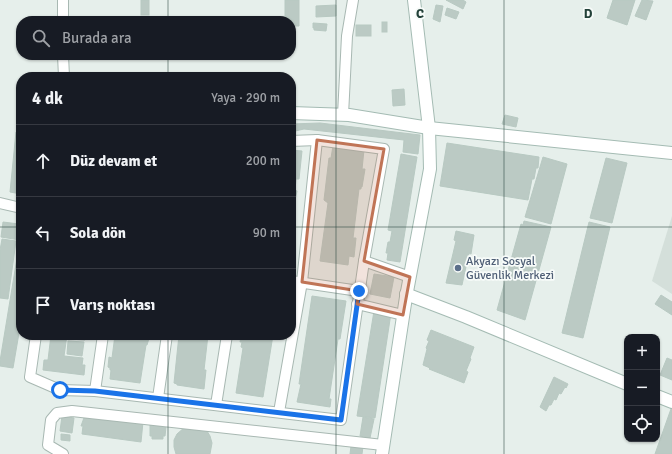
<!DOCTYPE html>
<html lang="tr">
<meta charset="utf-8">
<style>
:root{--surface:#171b24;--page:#242831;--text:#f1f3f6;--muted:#9ea1a6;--line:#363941}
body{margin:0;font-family:Signika,sans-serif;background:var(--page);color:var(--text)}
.controls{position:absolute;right:12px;bottom:12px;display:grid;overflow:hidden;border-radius:8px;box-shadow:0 1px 3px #0004}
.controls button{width:36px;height:36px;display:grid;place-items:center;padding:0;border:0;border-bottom:1px solid var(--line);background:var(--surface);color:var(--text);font:20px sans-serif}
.stop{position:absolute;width:12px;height:12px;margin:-9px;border:3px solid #1a73e8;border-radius:50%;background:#fff}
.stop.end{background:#1a73e8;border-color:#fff;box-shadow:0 1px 4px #0008}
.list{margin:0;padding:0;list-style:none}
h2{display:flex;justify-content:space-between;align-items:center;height:52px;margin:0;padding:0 16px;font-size:17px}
h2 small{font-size:13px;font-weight:400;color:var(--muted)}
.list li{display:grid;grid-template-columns:26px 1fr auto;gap:12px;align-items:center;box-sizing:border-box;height:72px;padding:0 16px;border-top:1px solid var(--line)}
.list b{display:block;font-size:15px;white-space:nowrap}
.list em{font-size:13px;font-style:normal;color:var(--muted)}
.icon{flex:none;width:22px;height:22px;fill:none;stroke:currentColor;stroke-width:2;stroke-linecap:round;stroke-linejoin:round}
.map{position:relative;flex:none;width:672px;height:454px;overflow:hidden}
.search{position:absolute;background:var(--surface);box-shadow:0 1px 3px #0004;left:16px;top:16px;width:280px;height:44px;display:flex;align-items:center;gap:10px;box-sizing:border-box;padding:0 14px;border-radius:16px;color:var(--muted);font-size:15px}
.panel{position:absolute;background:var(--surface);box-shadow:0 1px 3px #0004;left:16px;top:72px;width:280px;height:268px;border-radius:16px}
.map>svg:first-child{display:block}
</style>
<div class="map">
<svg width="672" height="454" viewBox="0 0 672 454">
<rect width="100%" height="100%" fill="#e6efeb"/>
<path fill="#d4dfda" d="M672,216v78l-20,-13z"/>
<g fill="#bbcac4" stroke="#b8c9c2">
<rect x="141" y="0" width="8" height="15"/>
<path d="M285,0h14v26h-8v-5h-6z"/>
<path d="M446,0h17l3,2 -3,7z"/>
<path d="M613,0h22l-8,25 -20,-7z"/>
<path d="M642,0l11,1 -7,19 -11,-4z"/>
<path d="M336,5v11l-20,1v-11z"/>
<path d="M436,5l7,1 -3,16 -7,-3z"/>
<path d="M447,8l12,4 -3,7 -11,-4z"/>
<rect x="382" y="22" width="5" height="10"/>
<path d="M313,23l14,1 -1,7 -12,-1v-2h-1z"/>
<rect x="356" y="25" width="15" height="11"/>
<path d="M404,89l1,16 -12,1 -1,-16z"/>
<path d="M505,115l13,3 -2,9 -14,-3z"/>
<path d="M320,123l100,12 -2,19 -15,-2 1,-12 -100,-11 -13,3v-8z"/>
<path d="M16,132l5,1v61l-11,-2z"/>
<path d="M447,143l92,14 -1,11h-2l-2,11h-2l-4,21 -88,-14z"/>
<path d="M333,146l31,4 -2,19h3l-3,18h-1v2h-2l-6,49h3l-2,19 -5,-1 -1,9 -28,-4 8,-58 -4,-3 5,-42h2z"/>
<path d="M291,150l11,1 -3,28h-3l-1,11 2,1 -2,9h-2l-2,25z"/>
<path d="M401,154l16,3 -17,105 -13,-2 1,-7h-2l2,-11h2l2,-11 -4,-1z"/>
<path d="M543,157l24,7 -16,60 -26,-7z"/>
<path d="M606,158l21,5 -15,60 -22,-5z"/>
<path d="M524,221l27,6 -26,93 -28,-10 24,-86 2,1z"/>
<path d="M3,222l16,2 1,-2h1v111h-2l-6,35 -13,-2v-5l20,-121 -19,-3z"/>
<path d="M589,222l21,5 -27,111 -21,-5z"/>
<path d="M456,231l18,4 -3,19 -2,-1 -7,32 -16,-2 10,-42 -2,-1z"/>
<path d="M2,239l14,2 -8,58 -8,-1v-48z"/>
<path d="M374,274l20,3 -4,21 -20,-4z"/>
<path d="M661,295l11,7v13l-17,-11z"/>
<path d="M312,296l34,5 -6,38h-2l-9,60h2l-1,8 -33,-5 4,-18h-2z"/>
<path d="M374,311l17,2 -16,105 -18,-2z"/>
<path d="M431,330l43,17 -4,11 1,1 -5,12 2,1 -4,11 -35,-14 1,-1 -7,-3 4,-16 -1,-1 3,-7 -2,-1z"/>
<path d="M51,335h16l-3,21 19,2 -1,7h3l-1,10 -41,-5 1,-10h4z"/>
<path d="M69,335h16v5l-17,-1z"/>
<path d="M115,335h35l-3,10h-1l-6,38 -30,-4 1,-9h-1v-2l-2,-1 1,-10 3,1z"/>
<path d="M179,335h29l-4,35h2l-2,19 -27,-4v-1l-3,-1z"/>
<path d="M243,335h30l-10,62 -27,-4 7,-45 -2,-1 1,-5h-2l1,-5h2z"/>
<path d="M68,341l16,1 -2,14 -15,-2z"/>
<path d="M667,358l5,2v20l-12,-5z"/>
<path d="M554,377l14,7 -2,4 -1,-1 -4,7 -2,-1 -3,7 -2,-1 -3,6h-2l-3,6 -6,-4z"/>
<path d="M672,406v48h-17z"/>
<path d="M85,415l58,7 -2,20 -59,-8 1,-8h-2z"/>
<path d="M62,416l12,2 -2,15 -12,-2z"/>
<path d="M363,417l11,2 -4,19 -10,-2z"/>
<path d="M150,424h13v2l3,1 -1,9h-2v3h-11v-3h-2z"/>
<path d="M185,427l19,2 3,2 3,5 2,7 -2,11h-34l-2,-7v-7l3,-6z"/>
<path d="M61,434l9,1v6l-9,-1z"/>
<path d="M351,446l12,1 -1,7h-12z"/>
</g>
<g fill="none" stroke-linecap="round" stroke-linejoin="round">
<defs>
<g id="minor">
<path d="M63,0v21"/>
<path d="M63,55l1,22"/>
<path d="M343,115l4,-79 6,-36"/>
<path d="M0,203l21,5"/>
<path d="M364,261l46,16"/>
<path d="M291,281l68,10"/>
<path d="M357,304l46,11"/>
<path d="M36,335l-6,42 30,13 35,1 246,29 23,-159 20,-112 -67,-9 -26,1"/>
<path d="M95,391l8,-56"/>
<path d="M158,398l9,-63"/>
<path d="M216,405l11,-70"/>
<path d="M279,412l23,-130 15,-142"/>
<path d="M63,454l-15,-9 3,-25 6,-7 15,-2 311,34"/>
</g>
<g id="secondary">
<path d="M291,113l58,2 80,13 243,25"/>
<path d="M406,294l60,23 161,67"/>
<path d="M657,396l15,6"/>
<path d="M382,454l24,-157 24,-128 -1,-41 -15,-128"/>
</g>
</defs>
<use href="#minor" stroke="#a8b8b2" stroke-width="12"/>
<use href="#secondary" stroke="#a4bbb3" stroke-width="14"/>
<use href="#minor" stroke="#fff" stroke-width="10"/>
<use href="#secondary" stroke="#fff" stroke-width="12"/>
</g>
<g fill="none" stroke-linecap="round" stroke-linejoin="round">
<path stroke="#1a73e8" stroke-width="5" d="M60,390l35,1 246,29 18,-129"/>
</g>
<path fill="#c07456" fill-opacity="0.2" stroke="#c07456" stroke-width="3" stroke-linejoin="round" d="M317,140l67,9 -20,112 46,16 -7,38 -46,-11 2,-13 -57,-9z"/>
<path fill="none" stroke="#24423a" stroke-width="1" stroke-opacity="0.55" d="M168,0v21M336,0v454M504,0v454M168,55v22M0,227h21M291,227h381M168,335v119"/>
<circle fill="#5c6f8a" stroke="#f7fbf9" stroke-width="1.5" cx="458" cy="268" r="4"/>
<g text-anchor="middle" stroke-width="3.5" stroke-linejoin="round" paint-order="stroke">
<g font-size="12" fill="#4e5e75" stroke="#f7fbf9" text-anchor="start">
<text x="466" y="265">Akyazı Sosyal<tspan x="466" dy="14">Güvenlik Merkezi</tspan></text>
</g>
</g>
<g font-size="13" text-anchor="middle" font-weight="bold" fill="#24423a" stroke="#f7fbf9" stroke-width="3.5" stroke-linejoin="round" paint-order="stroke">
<text x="420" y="18">C</text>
<text x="588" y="18">D</text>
</g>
</svg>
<div class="controls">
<button>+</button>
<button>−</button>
<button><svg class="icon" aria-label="locate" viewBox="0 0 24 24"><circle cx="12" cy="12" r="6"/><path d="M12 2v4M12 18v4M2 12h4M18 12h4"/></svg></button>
</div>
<div class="stop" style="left:60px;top:390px"></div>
<div class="stop end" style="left:359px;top:291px"></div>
<div class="search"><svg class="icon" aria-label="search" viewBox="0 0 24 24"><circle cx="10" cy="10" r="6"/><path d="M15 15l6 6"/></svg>Burada ara</div>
<section class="panel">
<h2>4 dk<small>Yaya · 290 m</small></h2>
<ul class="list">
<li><svg class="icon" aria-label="ahead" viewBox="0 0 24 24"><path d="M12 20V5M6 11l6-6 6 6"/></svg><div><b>Düz devam et</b></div><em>200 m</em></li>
<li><svg class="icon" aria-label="left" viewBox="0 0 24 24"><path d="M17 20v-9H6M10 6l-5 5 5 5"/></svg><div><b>Sola dön</b></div><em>90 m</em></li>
<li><svg class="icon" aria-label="arrive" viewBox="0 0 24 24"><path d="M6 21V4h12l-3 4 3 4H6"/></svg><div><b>Varış noktası</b></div></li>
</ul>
</section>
</div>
